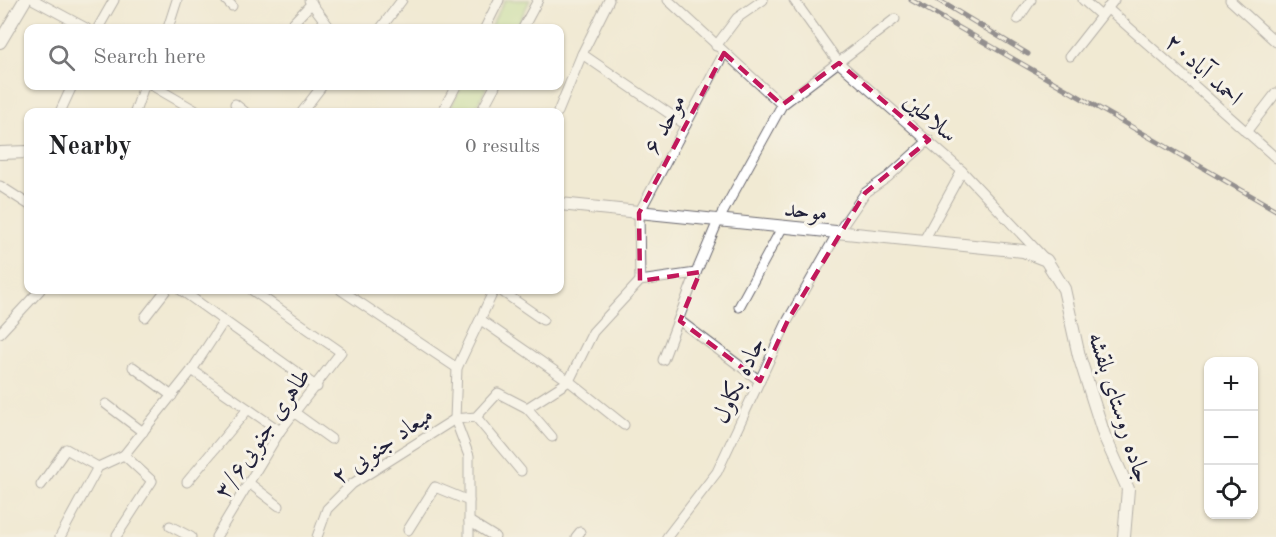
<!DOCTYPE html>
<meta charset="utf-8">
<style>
:root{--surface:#fff;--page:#f2f2f2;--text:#202124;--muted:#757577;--line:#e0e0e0}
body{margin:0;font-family:"Old Standard TT",Amiri,serif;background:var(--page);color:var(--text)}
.controls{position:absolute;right:18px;bottom:18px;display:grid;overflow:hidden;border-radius:12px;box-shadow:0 2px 4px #0004}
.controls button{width:54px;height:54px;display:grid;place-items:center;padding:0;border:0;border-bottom:2px solid var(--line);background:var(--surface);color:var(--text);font:30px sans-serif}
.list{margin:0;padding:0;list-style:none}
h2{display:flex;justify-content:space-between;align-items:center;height:78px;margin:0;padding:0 24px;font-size:26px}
h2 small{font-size:20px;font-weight:400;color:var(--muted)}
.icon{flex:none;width:33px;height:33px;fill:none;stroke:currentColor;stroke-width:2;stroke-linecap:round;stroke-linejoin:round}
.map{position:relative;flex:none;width:1276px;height:537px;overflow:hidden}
.search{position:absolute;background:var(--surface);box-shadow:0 2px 4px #0004;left:24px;top:24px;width:540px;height:66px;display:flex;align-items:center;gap:15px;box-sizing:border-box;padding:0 21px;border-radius:12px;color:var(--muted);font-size:22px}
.panel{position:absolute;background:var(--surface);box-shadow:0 2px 4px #0004;left:24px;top:108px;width:540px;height:186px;border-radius:12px}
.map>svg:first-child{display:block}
</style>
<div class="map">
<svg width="1276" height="537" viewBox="0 0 1276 537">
<rect width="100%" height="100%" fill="#f7f3e8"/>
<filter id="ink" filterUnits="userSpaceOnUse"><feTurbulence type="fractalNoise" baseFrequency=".0167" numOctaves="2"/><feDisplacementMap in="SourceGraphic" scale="12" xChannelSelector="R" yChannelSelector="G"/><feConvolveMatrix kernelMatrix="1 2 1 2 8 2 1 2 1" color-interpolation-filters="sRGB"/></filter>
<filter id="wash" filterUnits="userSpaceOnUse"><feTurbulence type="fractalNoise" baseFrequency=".008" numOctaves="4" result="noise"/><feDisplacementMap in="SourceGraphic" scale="24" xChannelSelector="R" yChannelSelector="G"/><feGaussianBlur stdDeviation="1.35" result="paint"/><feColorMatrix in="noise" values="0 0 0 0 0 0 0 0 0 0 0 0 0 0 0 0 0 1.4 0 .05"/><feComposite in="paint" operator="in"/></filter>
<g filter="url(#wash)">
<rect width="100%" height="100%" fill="#f1ead3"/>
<g fill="#b1da85" stroke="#6a7e60" stroke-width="1.5">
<path d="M505,0h25l-14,28h-26z"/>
<path d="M462,86h25l-13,26h-26z"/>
</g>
</g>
<g filter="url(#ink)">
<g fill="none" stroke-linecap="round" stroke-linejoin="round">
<defs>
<g id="street">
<path d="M34,0l52,28"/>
<path d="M226,0l6,6"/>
<path d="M309,0l21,28"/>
<path d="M794,0l45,63 123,108 82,87"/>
<path d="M1083,0l17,15"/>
<path d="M1230,0l46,42"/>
<path d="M1107,8l169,150"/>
<path d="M1018,19l13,-19"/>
<path d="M98,28l16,-28"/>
<path d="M168,28l9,-28"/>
<path d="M288,28l24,-25"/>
<path d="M381,28l21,-28"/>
<path d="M485,28l14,-28"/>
<path d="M523,28l15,-28"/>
<path d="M716,46l21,-28 26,-18"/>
<path d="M582,54l104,71"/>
<path d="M1070,56l44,-56"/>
<path d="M153,86l45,26"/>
<path d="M235,104l10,8"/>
<path d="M782,105l113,-86"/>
<path d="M60,112l12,-26"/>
<path d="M135,112l9,-26"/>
<path d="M302,112l20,-26"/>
<path d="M442,112l14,-26"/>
<path d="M481,112l14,-26"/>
<path d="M558,112l24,-58 27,-54"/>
<path d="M1246,132l30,-39"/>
<path d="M0,186l28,18"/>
<path d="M923,242l39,-71"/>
<path d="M640,281l-1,-68 85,-160"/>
<path d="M181,290l136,97"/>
<path d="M341,290l116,78"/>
<path d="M500,290l43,30"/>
<path d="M739,307l43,-79"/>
<path d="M145,317l21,-27"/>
<path d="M481,320l88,61 55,44"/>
<path d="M680,321l80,60"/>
<path d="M0,333l40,-43"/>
<path d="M663,360l33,-87"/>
<path d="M133,367l39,29"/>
<path d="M192,370l88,61"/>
<path d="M106,404l37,28"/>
<path d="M527,408l25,29"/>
<path d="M295,413l36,26"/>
<path d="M476,417l45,54"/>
<path d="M187,482l61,-73"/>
<path d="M249,483l30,23"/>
<path d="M41,485l25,-36 32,18"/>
<path d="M469,521l26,16"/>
<path d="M170,526l21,11"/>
<path d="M408,530l27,-43 34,14"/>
<path d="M117,535l35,-54 -28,-26"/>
<path d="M60,537l38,-70 26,-12 68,-85 32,-49"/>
<path d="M216,537l64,-106 61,-79 -89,-62"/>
<path d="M317,537l10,-28 25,-25 103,-65 21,-2 22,-24 29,15 42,-27 24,-49 47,-51 56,-8 22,-52 64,-116 -114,-105"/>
<path d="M469,537v-81l-14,-37 2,-51 37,-78"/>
<path d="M576,537l4,-5"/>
<path d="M667,537l50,-65 71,-152 49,-86 28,-41 23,-16 41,-37"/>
</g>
<g id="secondary">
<path d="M0,42l25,-42"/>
<path d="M0,153l28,-1"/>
<path d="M560,204l463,47 23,9 18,29 15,67 25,79 24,54 -4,48"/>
</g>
</defs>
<use href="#street" stroke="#6a6870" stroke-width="11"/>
<use href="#secondary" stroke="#6a6870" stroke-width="14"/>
<use href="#street" stroke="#fff" stroke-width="9"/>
<use href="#secondary" stroke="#fff" stroke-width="12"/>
<defs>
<g id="rail">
<path d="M911,0l365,210"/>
<path d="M938,0l90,54"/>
</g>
</defs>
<use href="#rail" stroke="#22223b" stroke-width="5"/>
<use href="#rail" stroke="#f7f3e8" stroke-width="3" stroke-dasharray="9" stroke-linecap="butt"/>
</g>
</g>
<path d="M0 0H1276V537H0ZM724,53l58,52 57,-42 90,77 -64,53 -77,127 -28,61 -80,-60 20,-49 -60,9 -1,-68z" fill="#f1ead3" fill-opacity=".55" fill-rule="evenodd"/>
<path fill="none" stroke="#c2185b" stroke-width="4.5" stroke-dasharray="12 8" stroke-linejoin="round" d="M724,53l58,52 57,-42 90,77 -64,53 -77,127 -28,61 -80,-60 20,-49 -60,9 -1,-68z"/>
<g text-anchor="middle" stroke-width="6" stroke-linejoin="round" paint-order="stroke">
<g font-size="24" fill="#22223b" stroke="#f7f3e8">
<text transform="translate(1204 69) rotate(42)" y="8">احمد آباد۲۰</text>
<text transform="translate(931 117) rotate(41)" y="8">سلاطین</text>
<text transform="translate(664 124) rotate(-62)" y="8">موحد ۶</text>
<text transform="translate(806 210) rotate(6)" y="8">موحد</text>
<text transform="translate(738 380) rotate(-65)" y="8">جاده بکاول</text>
<text transform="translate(1120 407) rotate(72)" y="8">جاده روستای بلقشه</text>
<text transform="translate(262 433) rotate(-56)" y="8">طاهری جنوبی۳/۶</text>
<text transform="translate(382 445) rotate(-35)" y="8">میعاد جنوبی ۲</text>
</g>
</g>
</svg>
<div class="controls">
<button>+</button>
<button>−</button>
<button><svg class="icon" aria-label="locate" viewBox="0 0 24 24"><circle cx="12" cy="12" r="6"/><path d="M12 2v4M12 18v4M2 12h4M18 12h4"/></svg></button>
</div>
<div class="search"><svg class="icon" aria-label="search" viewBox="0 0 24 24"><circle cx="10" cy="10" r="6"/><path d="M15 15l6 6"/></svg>Search here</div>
<section class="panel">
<h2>Nearby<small>0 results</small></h2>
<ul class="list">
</ul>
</section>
</div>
